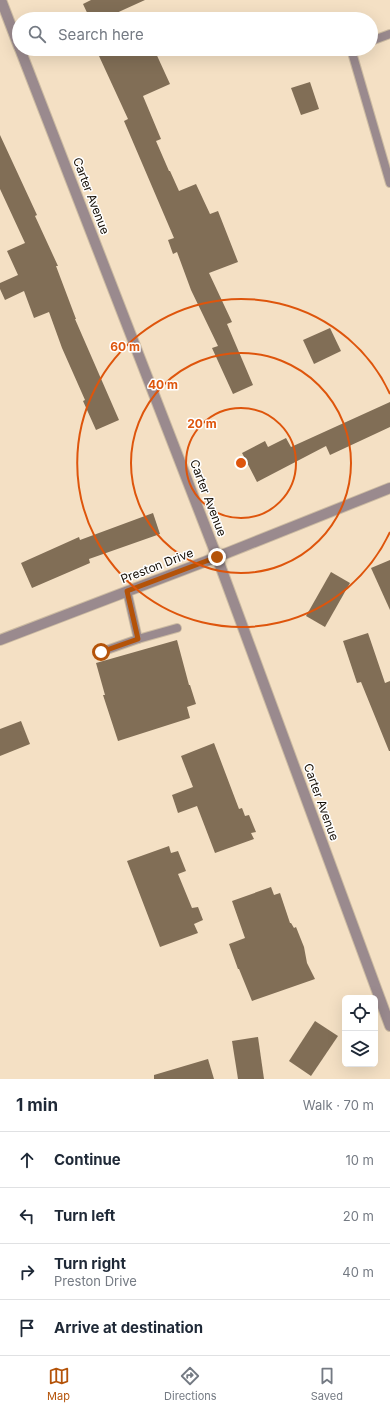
<!DOCTYPE html>
<meta charset="utf-8">
<style>
:root{--surface:#fff;--page:#f6f6f7;--text:#1f2937;--muted:#747a83;--line:#e0e1e3;--accent:#b45309}
body{margin:0;font-family:Inter,sans-serif;background:var(--page);color:var(--text)}
.controls{position:absolute;right:12px;bottom:12px;display:grid;overflow:hidden;border-radius:6px;box-shadow:0 4px 16px #0002}
.controls button{width:36px;height:36px;display:grid;place-items:center;padding:0;border:0;border-bottom:1px solid var(--line);background:var(--surface);color:var(--text);font:20px sans-serif}
.stop{position:absolute;width:12px;height:12px;margin:-9px;border:3px solid #b45309;border-radius:50%;background:#fff}
.stop.end{background:#b45309;border-color:#fff;box-shadow:0 1px 4px #0008}
.list{margin:0;padding:0;list-style:none}
h2{display:flex;justify-content:space-between;align-items:center;height:52px;margin:0;padding:0 16px;font-size:17px}
h2 small{font-size:13px;font-weight:400;color:var(--muted)}
.list li{display:grid;grid-template-columns:26px 1fr auto;gap:12px;align-items:center;box-sizing:border-box;height:56px;padding:0 16px;border-top:1px solid var(--line)}
.list b{display:block;font-size:15px;white-space:nowrap}
.list p{margin:0;font-size:13px;white-space:nowrap;color:var(--muted)}
.list em{font-size:13px;font-style:normal;color:var(--muted)}
.icon{flex:none;width:22px;height:22px;fill:none;stroke:currentColor;stroke-width:2;stroke-linecap:round;stroke-linejoin:round}
.map{position:relative;flex:none;width:390px;height:1079px;overflow:hidden}
.search{position:absolute;background:var(--surface);box-shadow:0 4px 16px #0002;left:12px;right:12px;top:12px;height:44px;display:flex;align-items:center;gap:10px;box-sizing:border-box;padding:0 14px;border-radius:22px;color:var(--muted);font-size:15px}
.sheet{height:276px;background:var(--surface)}
nav{display:flex;justify-content:space-around;align-items:center;box-sizing:border-box;height:56px;border-top:1px solid var(--line);background:var(--surface);font-size:11px;color:var(--muted)}
nav a{display:grid;justify-items:center;gap:2px}
nav .on{color:var(--accent)}
.map>svg:first-child{display:block}
</style>
<div class="map">
<svg width="390" height="1079" viewBox="0 0 390 1079">
<rect width="100%" height="100%" fill="#f4e0c4"/>
<g fill="#816e56">
<path d="M91,0h54l-33,15 2,4h-24l-7,-15z"/>
<path d="M114,49h40l16,35 -27,12 18,43 -5,2 13,30h1l9,20 17,-7 14,30 8,-3 20,51 -29,11 23,49 -5,2 26,61 -20,9 -21,-46 6,-2 -27,-56 -14,-38 -4,2 -5,-14 6,-2 -50,-117 4,-2 -29,-63z"/>
<path d="M310,82l9,27 -18,6 -10,-27z"/>
<path d="M0,135l37,80 -2,1 23,50h-2l20,53h-1l44,101 -23,10 -13,-29 2,-1 -23,-52 -13,-36 -15,6 -10,-27 -19,9 -5,-11v-6l18,-8 -11,-24 18,-8 -25,-54z"/>
<path d="M330,328l11,23 -27,13 -11,-24z"/>
<path d="M390,402v25l-60,28 -4,-9 -69,36 -15,-29 23,-12 3,6 18,-9 5,9z"/>
<path d="M153,513l7,21 -71,25 1,4 -58,25 -11,-25 58,-26 1,3z"/>
<path d="M390,560v50l-19,-42z"/>
<path d="M331,572l19,11 -25,44 -19,-11z"/>
<path d="M368,633l17,50 5,-2v70h-1l-28,-69 -4,1 -14,-42z"/>
<path d="M177,640l12,45h1l6,19 -9,3 3,11 -72,23 -15,-46h2l-9,-32z"/>
<path d="M21,721l9,23 -30,12v-27z"/>
<path d="M214,743l25,66 3,-1 3,8 4,-1 7,17 -5,1 3,6 -39,14 -18,-47 -19,7 -6,-18 21,-8 -12,-31z"/>
<path d="M169,846l2,7 7,-2 8,20 -8,3 14,34 6,-1 5,13 -9,4 4,9 -38,14 -33,-86z"/>
<path d="M271,887l3,8 6,-2 10,30h1l3,5 2,-1 8,20 3,16 8,16 -63,22 -13,-32h-1l-9,-25 16,-6 -13,-37z"/>
<path d="M315,1021l23,15 -27,40 -22,-15z"/>
<path d="M258,1037l6,42h-26l-6,-38z"/>
<path d="M208,1059l6,20h-60v-4z"/>
</g>
<g fill="none" stroke-linecap="round" stroke-linejoin="round">
<defs>
<g id="service">
<path d="M371,41l19,-7"/>
<path d="M351,49l39,134"/>
<path d="M138,639l39,-11"/>
<path d="M101,652l37,-13 -11,-48"/>
</g>
<g id="minor">
<path d="M1,0l18,47"/>
<path d="M20,49l197,508 173,469"/>
</g>
<path id="tertiary" d="M0,640l217,-83 173,-69"/>
</defs>
<use href="#service" stroke="#ccbba2" stroke-width="10"/>
<use href="#minor" stroke="#ccbba2" stroke-width="12"/>
<use href="#tertiary" stroke="#ccbba2" stroke-width="12"/>
<use href="#service" stroke="#9a8a8e" stroke-width="8"/>
<use href="#minor" stroke="#9a8a8e" stroke-width="10"/>
<use href="#tertiary" stroke="#9a8a8e" stroke-width="10"/>
</g>
<g fill="none" stroke-linecap="round" stroke-linejoin="round">
<path stroke="#b45309" stroke-width="5" d="M101,652l37,-13 -11,-48 90,-34"/>
</g>
<g fill="none" stroke="#de550c" stroke-width="2">
<circle cx="241" cy="463" r="55"/>
<circle cx="241" cy="463" r="110"/>
<path d="M390 532A164 164 0 1 1 390 394"/>
</g>
<g text-anchor="middle" stroke-width="3" stroke-linejoin="round" paint-order="stroke">
<g font-size="12" fill="#171007" stroke="#fff">
<text transform="translate(91 196) rotate(69)" y="4">Carter Avenue</text>
<text transform="translate(208 498) rotate(69)" y="4">Carter Avenue</text>
<text transform="translate(157 566) rotate(-21)" y="4">Preston Drive</text>
<text transform="translate(321 802) rotate(70)" y="4">Carter Avenue</text>
</g>
</g>
<circle cx="241" cy="463" r="6" fill="#de550c" stroke="#fff" stroke-width="2"/>
<g font-size="12" text-anchor="middle" font-weight="bold" fill="#de550c" stroke="#fff" stroke-width="3" stroke-linejoin="round" paint-order="stroke">
<text x="125" y="351">60 m</text>
<text x="163" y="389">40 m</text>
<text x="202" y="428">20 m</text>
</g>
</svg>
<div class="controls">
<button><svg class="icon" aria-label="locate" viewBox="0 0 24 24"><circle cx="12" cy="12" r="6"/><path d="M12 2v4M12 18v4M2 12h4M18 12h4"/></svg></button>
<button><svg class="icon" aria-label="layers" viewBox="0 0 24 24"><path d="M12 4l9 5-9 5-9-5zM3 14l9 5 9-5"/></svg></button>
</div>
<div class="stop" style="left:101px;top:652px"></div>
<div class="stop end" style="left:217px;top:557px"></div>
<div class="search"><svg class="icon" aria-label="search" viewBox="0 0 24 24"><circle cx="10" cy="10" r="6"/><path d="M15 15l6 6"/></svg>Search here</div>
</div>
<section class="sheet">
<h2>1 min<small>Walk · 70 m</small></h2>
<ul class="list">
<li><svg class="icon" aria-label="ahead" viewBox="0 0 24 24"><path d="M12 20V5M6 11l6-6 6 6"/></svg><div><b>Continue</b></div><em>10 m</em></li>
<li><svg class="icon" aria-label="left" viewBox="0 0 24 24"><path d="M17 20v-9H6M10 6l-5 5 5 5"/></svg><div><b>Turn left</b></div><em>20 m</em></li>
<li><svg class="icon" aria-label="right" viewBox="0 0 24 24"><path d="M7 20v-9h11M14 6l5 5-5 5"/></svg><div><b>Turn right</b><p>Preston Drive</p></div><em>40 m</em></li>
<li><svg class="icon" aria-label="arrive" viewBox="0 0 24 24"><path d="M6 21V4h12l-3 4 3 4H6"/></svg><div><b>Arrive at destination</b></div></li>
</ul>
</section>
<nav>
<a class="on"><svg class="icon" aria-label="map" viewBox="0 0 24 24"><path d="M3 6l6-2 6 2 6-2v14l-6 2-6-2-6 2zM9 4v14M15 6v14"/></svg>Map</a>
<a><svg class="icon" aria-label="directions" viewBox="0 0 24 24"><path d="M12 3l9 9-9 9-9-9zM9 14v-3h6M13 9l2 2-2 2"/></svg>Directions</a>
<a><svg class="icon" aria-label="saved" viewBox="0 0 24 24"><path d="M7 4h10v16l-5-4-5 4z"/></svg>Saved</a>
</nav>
